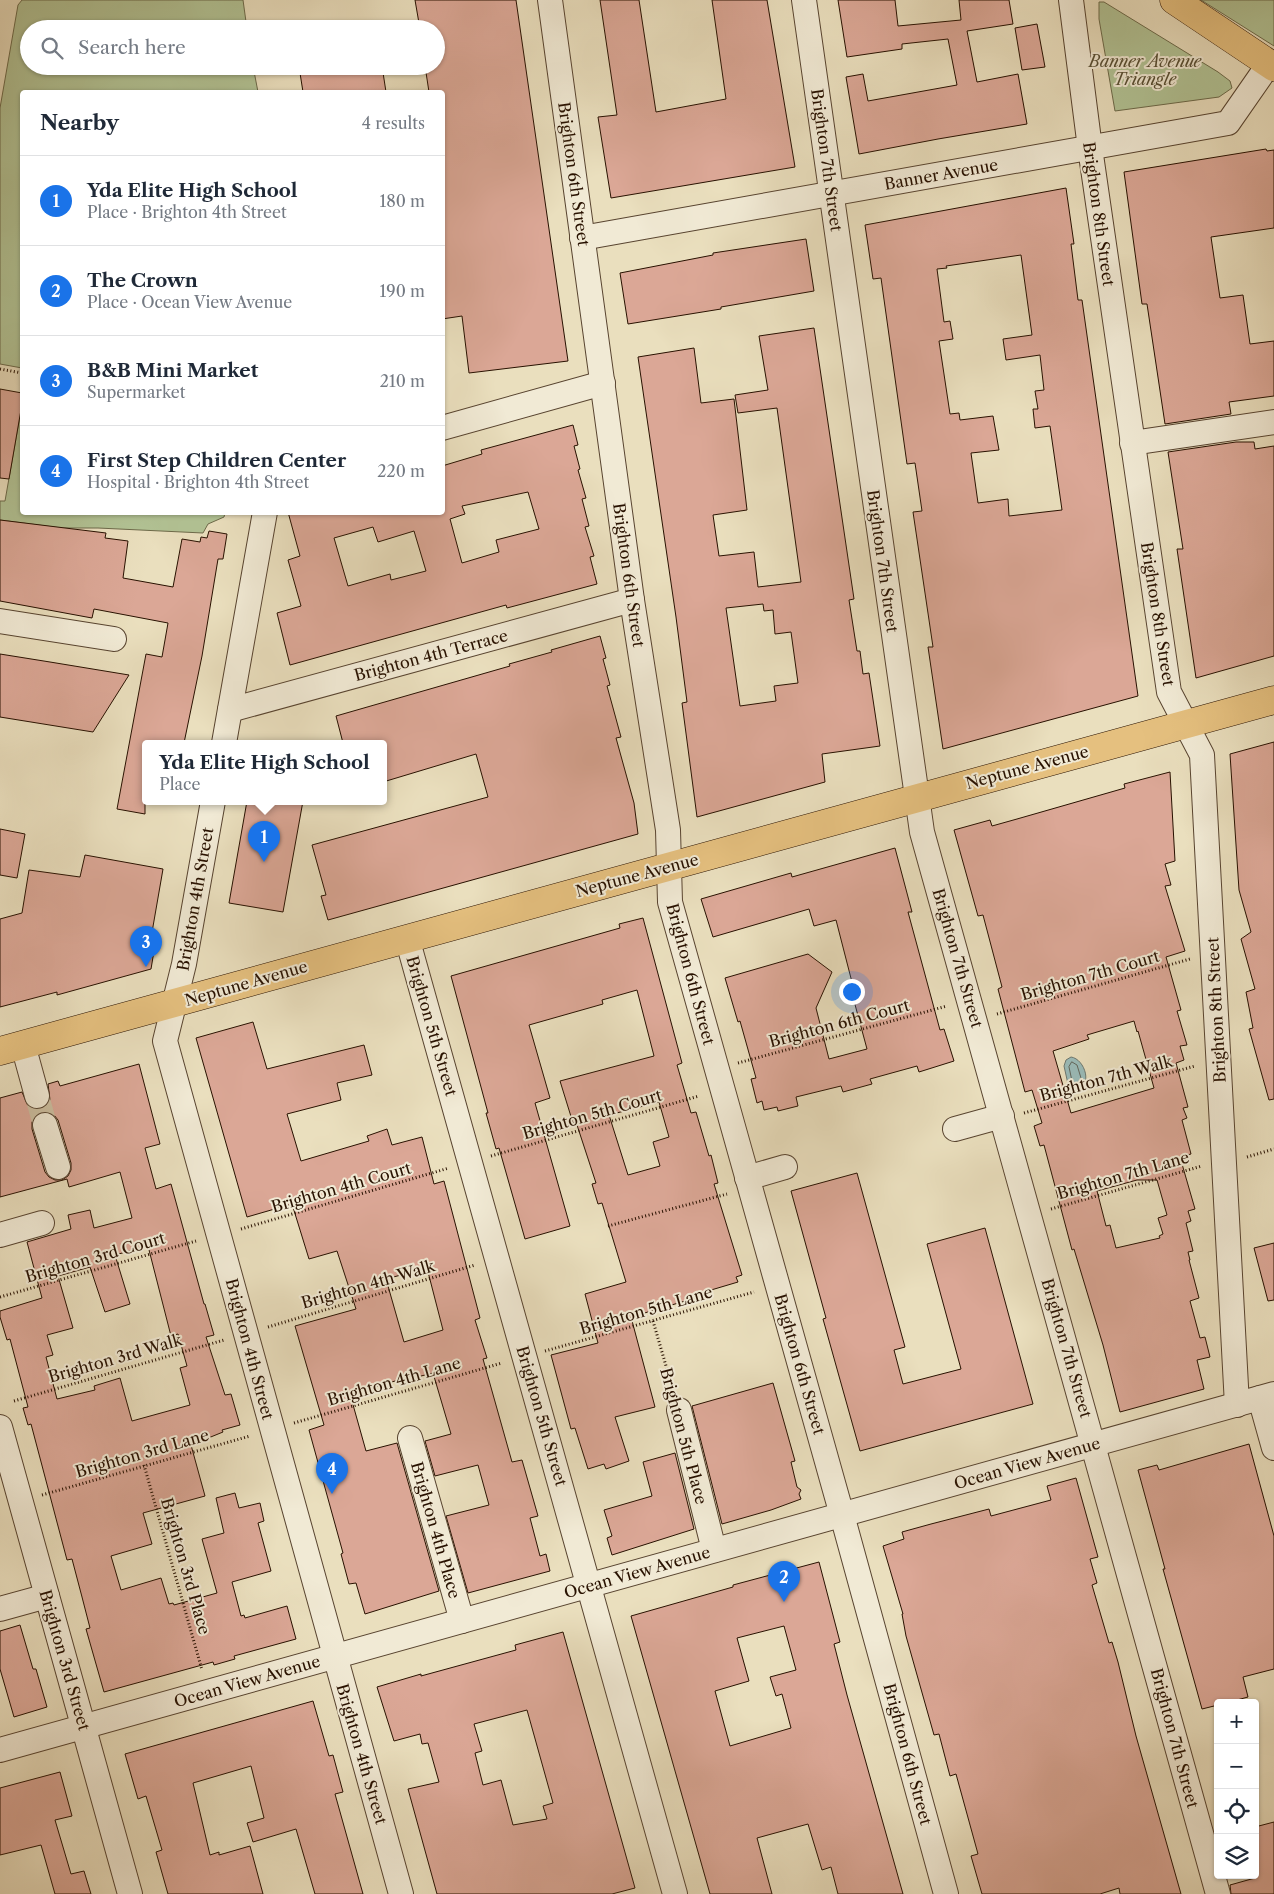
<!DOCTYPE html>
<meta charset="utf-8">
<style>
:root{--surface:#fff;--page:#f6f6f7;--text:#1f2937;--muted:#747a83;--line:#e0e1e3;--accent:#1a73e8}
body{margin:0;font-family:"Libre Caslon Text",serif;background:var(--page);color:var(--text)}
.controls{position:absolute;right:15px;bottom:15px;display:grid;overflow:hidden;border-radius:5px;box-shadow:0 1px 4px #0004}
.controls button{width:45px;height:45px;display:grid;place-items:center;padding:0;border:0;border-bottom:1px solid var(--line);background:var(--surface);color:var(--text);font:25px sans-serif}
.you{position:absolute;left:851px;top:991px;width:18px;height:18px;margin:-12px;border:4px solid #fff;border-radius:50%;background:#1a73e8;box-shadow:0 0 0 8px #1a73e833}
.badge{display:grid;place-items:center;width:32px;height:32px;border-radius:50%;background:var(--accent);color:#fff;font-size:16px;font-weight:700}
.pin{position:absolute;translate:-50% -41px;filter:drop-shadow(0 1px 2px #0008)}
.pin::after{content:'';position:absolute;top:26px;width:18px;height:15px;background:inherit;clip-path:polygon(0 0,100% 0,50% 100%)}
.popup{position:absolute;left:142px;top:740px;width:245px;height:65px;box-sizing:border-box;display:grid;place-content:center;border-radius:5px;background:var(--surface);filter:drop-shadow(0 1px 4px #0005);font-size:16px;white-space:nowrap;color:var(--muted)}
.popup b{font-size:19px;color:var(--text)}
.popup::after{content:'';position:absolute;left:50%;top:100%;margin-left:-10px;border:10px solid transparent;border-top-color:var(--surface)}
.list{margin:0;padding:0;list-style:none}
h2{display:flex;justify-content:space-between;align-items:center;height:65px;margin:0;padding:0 20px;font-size:21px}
h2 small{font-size:16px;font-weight:400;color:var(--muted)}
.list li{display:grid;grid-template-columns:32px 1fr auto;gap:15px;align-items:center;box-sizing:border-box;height:90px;padding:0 20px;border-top:1px solid var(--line)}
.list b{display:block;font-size:19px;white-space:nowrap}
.list p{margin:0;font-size:16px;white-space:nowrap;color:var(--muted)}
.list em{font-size:16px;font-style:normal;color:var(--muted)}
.icon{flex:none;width:28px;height:28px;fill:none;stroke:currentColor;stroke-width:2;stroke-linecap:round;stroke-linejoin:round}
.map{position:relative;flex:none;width:1274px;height:1894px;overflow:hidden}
.search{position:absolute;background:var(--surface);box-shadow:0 1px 4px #0004;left:20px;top:20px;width:425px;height:55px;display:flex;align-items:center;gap:12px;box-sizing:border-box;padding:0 18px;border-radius:28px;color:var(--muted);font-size:19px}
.panel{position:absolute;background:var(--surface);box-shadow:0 1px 4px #0004;left:20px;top:90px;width:425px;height:425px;border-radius:5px}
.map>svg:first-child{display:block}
</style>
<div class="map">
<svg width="1274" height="1894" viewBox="0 0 1274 1894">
<rect width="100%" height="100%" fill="#eadfbe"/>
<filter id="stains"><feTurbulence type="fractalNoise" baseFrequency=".004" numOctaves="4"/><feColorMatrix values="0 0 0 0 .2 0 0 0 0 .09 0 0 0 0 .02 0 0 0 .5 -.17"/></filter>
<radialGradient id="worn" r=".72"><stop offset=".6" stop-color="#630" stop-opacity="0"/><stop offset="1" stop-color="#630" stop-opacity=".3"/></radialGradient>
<g fill="#b2c395" stroke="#6d6a4a">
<path d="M22,0h221l4,29h-218v37h224l5,26h-236v276l-22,-4v-256l18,-103z"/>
<path d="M1201,0h73v46z"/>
<path d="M1099,2h5l114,70 12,9 2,7 -13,9 -104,14 -16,-92z"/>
<path d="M22,404v108l203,1 -1,4 -16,7 -5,9 -105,-5h-37l-61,-8v-19h5z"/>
</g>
<path fill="#9abbb9" stroke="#6c776f" d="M1071,1057c14,2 23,30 4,33l-7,-6 -4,-18 2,-6z"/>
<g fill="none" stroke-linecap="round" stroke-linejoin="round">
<path stroke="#61665c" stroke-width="1" d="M1072,1062l5,3 4,13 -4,6 -5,-3 -3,-14z"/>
</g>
<g fill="#dba796" stroke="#281100" fill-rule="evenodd">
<path d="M415,0h101l52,361 -99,12 -7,-57 -20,3v-227h-13l-4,-26h11v-37h-16z"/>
<path d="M600,0h39l17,112 70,-13 -14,-99h55l28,167 -184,31 -13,-81 19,-2z"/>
<path d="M838,0h57l3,26 63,-6 -2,-20h50l4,24 -46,7 10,51 41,-8 9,50 -89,15 -79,15 -13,-77 17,-3 5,27 89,-16 -9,-46 -46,5v5l-55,8z"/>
<path d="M1037,24l8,43 -23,3 -7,-42z"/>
<path d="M351,66h31l4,26h-83l-3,-19z"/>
<path d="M1266,149l1,2 7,-1v78l-63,9 9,61 23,-3 7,49 24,-3v55l-45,6 2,12 -66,10 -18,-120h-5l-18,-132z"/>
<path d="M1066,188l8,56h-3l7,56h4l56,396 -195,53 -15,-102h5l-20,-135 9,-1 -7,-48 -8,1 -26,-186 -8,1 -8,-54zM1021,255l11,80 -29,4 3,21 34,-5 4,35 -9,1 3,18h-5l2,19 15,-2 12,84 -53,6 -1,-17 -30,4 -7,-50 28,-3 -6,-34 -33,4 -1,-7 -9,1 -11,-73 14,-2 -3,-18 -6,1 -7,-53 10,-1 -1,-2z"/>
<path d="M806,239l8,52 -93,16v2l-93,15 -8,-51 93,-18v-2z"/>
<path d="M814,328l40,271 -5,1 8,51h3l3,23 6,-1 11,73 -58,8 3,28 -128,35 -15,-114 5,-1 -11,-85 -38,-260 56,-9 7,55 33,-4 13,111 -34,5 6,41 35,-4 4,35 43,-5 -24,-174 -39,5 -3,-18 33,-5 -9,-54zM763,604l1,7 9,-1 2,24 16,-2 7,51 -24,3 2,15 -36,5 -14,-98z"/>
<path d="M0,389l22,4v11l-13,75 -9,-1z"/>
<path d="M573,425l5,20 -4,1 6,23 -2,1 8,28 -4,1 7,27 -4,1 9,29 -4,1 7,27 -90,24 -1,-3 -216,60 -13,-52 24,-7 -13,-46 12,-4 -12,-44h154v-46l40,-12 -1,-4zM528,492l11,37 -43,11 3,12 -37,11 -12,-44 15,-5 -3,-8zM373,527l5,15 36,-11 12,40 -35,9 -1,-6 -42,12 -14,-48z"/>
<path d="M1236,442h18l1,7 19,-3v210l-78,22 -19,-129h6l-15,-97z"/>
<path d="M0,520l106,13 -1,5 23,3 -5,37 50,9 9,-48 18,3 1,-5 6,1 2,-7 18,3 -4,25h-5l-16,97 -18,87h-39v71l-28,-5 29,-155 16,3 6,-34 -74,-14 -2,9 -92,-17z"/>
<path d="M600,636l6,22 -3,1 7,26 -3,1 14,51 -5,1 18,65 4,31 -310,86 -7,-24 5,-1 -14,-50 176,-48 -12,-43 -93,28v-39h-40l-7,-27 174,-50 -1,-2 43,-12 -1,-2z"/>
<path d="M0,654l50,8 79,13 -36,57 -93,-15z"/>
<path d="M1274,742v357l-5,1 -20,-71 4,-1 -7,-36 9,-3 -14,-50 10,-7 -12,-42 -9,-136z"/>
<path d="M1170,772l5,89 -10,3 6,21 -6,1 20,65 -19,6 15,53 -4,1 10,34 -7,1 4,14 -8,3 12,44 -5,1 4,10 -5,2 9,34 -11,3 15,52 -7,2 3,10 -5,2 7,28 -5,1 2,8h-1l10,38 -9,3 10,37 5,-1 5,20 -13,3 7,29 -84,23 -17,-67 -29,-96 -2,1 -28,-105 -4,1 -6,-20 8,-3 -10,-33 -7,2 -27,-103 4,-2 -19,-72 -5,1 -24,-86 36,-10 2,6 25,-7 108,-31 -1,-4zM1134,1021l3,11 1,-1 16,57 -83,25 -18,-62 36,-12 -2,-4zM1137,1180h20l10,35 -9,3 5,16 -4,2 1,2 -44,10 -6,-23 -4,1 -9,-35z"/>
<path d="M247,801h56l-20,111 -54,-9z"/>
<path d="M0,829l25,5 -8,44 -17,-3z"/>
<path d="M895,848l17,64h-4l19,70 13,48 4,-1 10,32 -35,11 -2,-6 -47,13 2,5 -29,8 -2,-6 -45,11 2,9 -20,5 -1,-4 -13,3 -2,-9 -5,2 -6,-24 5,-1 -16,-57 -2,1 -13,-44 83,-24 24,18 -16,36 13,51 38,-10 -17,-63 4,4 -18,-70 -22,6 -5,-17 -96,28 -12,-38 90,-26 1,4z"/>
<path d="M85,855l78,14 -12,69 5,1 -5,30 -94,26v-3l-57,15v-88l22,-6 7,-43 51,7z"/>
<path d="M643,918l39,145 -5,2 14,48 5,-1 13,44 2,-1 7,28 -4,1 28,91 -6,2 2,5 -37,11 1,3 -71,21 24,90 -40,10 14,44 -23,8 -2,-5 -16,5 -13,-41 -4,1 -20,-74 47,-12 -13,-49 41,-12 -24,-79 -4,1 -6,-20 4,-1 -20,-61 -3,1 -13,-42 94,-25 -17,-66 -35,10 1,4 -74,21 21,73 -15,5 35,123 -45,13 -26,-91 -3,1 -10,-36h2l-37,-137 169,-48 -1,-4zM659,1102l10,35 -16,5 7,24 -32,9 -19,-60z"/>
<path d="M253,1022l14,47 97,-24 8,30 -35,8 4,17 -54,14 14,47 68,-20 -2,-5 20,-7 5,16 30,-8 12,47 10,-3 36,137 -5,2 12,38 -4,1 29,103 10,-2 16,56 -8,2 10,38 6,-2 4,17 -82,22 -22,-77 43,-11 -11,-40 -43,11 -10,-35 26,-7 -18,-61 -16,4 -1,-2 -66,19 16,57 31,-8 42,148 -74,23 -9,-31 -7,1 -8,-30 2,-1 -34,-123 15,-5 -29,-99 61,-17 -19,-58 -28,8 -17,-55 -45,13 -51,-179zM427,1268l16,62 -39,12 -18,-63z"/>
<path d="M139,1064l21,80 -15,4 11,41 15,-5 33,120h1l9,31 -8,2 19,58 6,-1 9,31 -18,5 1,2 -32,13 14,51 -62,17 9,31 -41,12 10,34 40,-12 8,26 4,-1 1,2 43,-12 -15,-54 22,-6 -8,-35 19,-5 4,15 21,-5 4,18 -6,2 13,48 -39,11 9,34 3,-1 1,3 42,-12 9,33 -62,17 1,3 -21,6 -1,-3 -109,30 -18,-63 4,-1 -8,-31 -10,-38 -5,1 -36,-136 -3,1 -5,-17 5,-1 -18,-68 -3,1 -7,-23v-6l42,-13 -15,-56 44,-13 -3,-14 22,-5 4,18 38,-10 -12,-46 -51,15 -2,-8 -67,18v-99l22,-6 6,14 6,3h6l6,-3 4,-6 -2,-16 10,-3 2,5zM41,1112h7l6,3 4,5 13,43v7l-3,6 -6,4h-7l-6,-3 -4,-5 -13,-43v-7l3,-6zM148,1246l23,90 7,-2 9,32 -7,2 10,37 -58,16 -12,-43 -26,8 1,4 -38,9 -11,-42 7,-2 -6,-20 26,-7 -15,-52 32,-9 15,45 25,-8 -15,-49z"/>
<path d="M857,1173l48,174 -11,3 9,34 58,-15 -34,-125 58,-16 48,176 -173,47 -37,-132 3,-1 -35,-127z"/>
<path d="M1274,1243v57l-6,1 -14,-53z"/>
<path d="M773,1383l22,78 -4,1 6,25 4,3 -2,4 2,5 -30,11 -49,14 -30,-118z"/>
<path d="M1249,1444l25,92v133l-31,8 5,20 -22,6h-8v2l-16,4 -39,-140h2l-27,-99 19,-5 2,5z"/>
<path d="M675,1453l19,76 -82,26 -5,-17 5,-2 -8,-26 48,-14 -9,-34z"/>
<path d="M1076,1478l22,79 -8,2 7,24 -5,2 17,58 3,-1 6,20 18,74 45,158h-61l-1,-6 -19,6h-118l-11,-38 7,-2 -22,-80 -6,2 -11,-42 -5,1 -28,-99 -4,-22h1l-20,-68 21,-7 -2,-7 29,-8 58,-15 2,7 60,-16 -4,-14z"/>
<path d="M819,1562l21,80 -6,2 13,51 56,199h-65l-7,-27 -9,3 -14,-46 -51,14 15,56h-62l-79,-278 102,-29v-2zM784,1626l12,44 -26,7 6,19 6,-2 9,34 -61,18 -15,-55 34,-10 -12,-43z"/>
<path d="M20,1625l13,44h3l11,38 -33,10 -14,-48v-38z"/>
<path d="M563,1632l72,256 -23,6h-175l-29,-105 31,-7 -11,-39 -6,1 -2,-10 -26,7 -17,-54 44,-13v2l95,-26 -1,-5zM527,1710l26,93 -10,3 4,13 -34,6 -12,-45 -18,5 -8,-32 7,-2 -8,-27z"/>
<path d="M313,1701l16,55 4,-1 10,37 -8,2 28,100h-48l-19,-65 -43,13 -6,-19 17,-5 -13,-52 -58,17 17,72 9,-3v3l31,-9 13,48h-95l-12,-42 6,-2 -16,-54 -8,3 -13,-45z"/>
<path d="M60,1772l12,44 -17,4 16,54 13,-3 7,23h-36l-14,-49 -41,10v-67z"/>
<path d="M1274,1822v72h-43l-1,-9 25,-7v-51z"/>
</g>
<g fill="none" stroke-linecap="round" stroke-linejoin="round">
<path stroke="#cdc0a2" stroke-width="24" stroke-dasharray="24 12" stroke-linecap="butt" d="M37,1096l8,29"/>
<defs>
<g id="minor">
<path d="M550,0l82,600 36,230 2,72 172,613 104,379"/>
<path d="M804,0l118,832 296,1062"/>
<path d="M1071,0l19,148 79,544 33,63 35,650"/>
<path d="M582,238l646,-115 41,-59"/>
<path d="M442,428l161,-45"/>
<path d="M1132,443l142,-21"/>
<path d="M0,621l114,18"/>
<path d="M230,710l402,-110"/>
<path d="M224,743l41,-231"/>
<path d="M213,801l-29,163 -19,77 236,853"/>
<path d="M407,938l268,956"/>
<path d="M23,1045l14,51"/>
<path d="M45,1125l13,42"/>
<path d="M955,1129l47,-13"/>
<path d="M747,1178l38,-11"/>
<path d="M0,1235l42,-12"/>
<path d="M1260,1398l14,50"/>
<path d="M679,1410l35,140"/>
<path d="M0,1427l130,467"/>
<path d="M410,1438l52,183"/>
<path d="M0,1609l47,-13"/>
<path d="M0,1750l1274,-356"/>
</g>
<g id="major">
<path d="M1174,0l100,67"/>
<path d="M0,1051l1274,-351"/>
</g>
</defs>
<use href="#minor" stroke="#584430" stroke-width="26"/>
<use href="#major" stroke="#281100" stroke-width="29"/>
<g stroke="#281100" stroke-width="3" stroke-dasharray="1 2.5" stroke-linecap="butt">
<path d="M0,369l22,4"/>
<path d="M997,1014l193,-55"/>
<path d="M738,1063l209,-57"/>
<path d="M1024,1113l171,-47"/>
<path d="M491,1156l208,-60"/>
<path d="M1247,1157l27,-8"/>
<path d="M1051,1209l151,-43"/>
<path d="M608,1226l119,-32"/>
<path d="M241,1229l208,-61"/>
<path d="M0,1297l196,-56"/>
<path d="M653,1321l20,69"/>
<path d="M268,1327l207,-62"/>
<path d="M545,1351l209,-59"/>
<path d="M14,1401l210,-61"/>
<path d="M294,1423l208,-60"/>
<path d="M144,1465l58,205"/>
<path d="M42,1495l208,-59"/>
</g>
<use href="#minor" stroke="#f1ead5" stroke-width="24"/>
<use href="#major" stroke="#e5c07f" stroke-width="28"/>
</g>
<g text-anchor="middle" stroke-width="4" stroke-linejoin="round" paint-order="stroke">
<g font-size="16" font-style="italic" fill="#584f34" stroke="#f1ead5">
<text x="1145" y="67">Banner Avenue<tspan x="1145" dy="18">Triangle</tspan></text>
</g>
<g font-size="16" fill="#281100" stroke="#f1ead5">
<text transform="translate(827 160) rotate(82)" y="6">Brighton 7th Street</text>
<text transform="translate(574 174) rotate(82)" y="6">Brighton 6th Street</text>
<text transform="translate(941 174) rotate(-10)" y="6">Banner Avenue</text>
<text transform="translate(1099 214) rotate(82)" y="6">Brighton 8th Street</text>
<text transform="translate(883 561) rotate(82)" y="6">Brighton 7th Street</text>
<text transform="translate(629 575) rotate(82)" y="6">Brighton 6th Street</text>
<text transform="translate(1158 614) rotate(81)" y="6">Brighton 8th Street</text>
<text transform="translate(431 655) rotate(-15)" y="6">Brighton 4th Terrace</text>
<text transform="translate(1027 767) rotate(-15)" y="6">Neptune Avenue</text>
<text transform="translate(637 875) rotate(-15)" y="6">Neptune Avenue</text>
<text transform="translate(195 899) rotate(-80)" y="6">Brighton 4th Street</text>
<text transform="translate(958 958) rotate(74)" y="6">Brighton 7th Street</text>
<text transform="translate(691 974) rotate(75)" y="6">Brighton 6th Street</text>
<text transform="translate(1090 975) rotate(-16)" y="6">Brighton 7th Court</text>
<text transform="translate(246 983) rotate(-16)" y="6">Neptune Avenue</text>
<text transform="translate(1216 1010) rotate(-93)" y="6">Brighton 8th Street</text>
<text transform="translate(839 1023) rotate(-15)" y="6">Brighton 6th Court</text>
<text transform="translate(432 1026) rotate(74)" y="6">Brighton 5th Street</text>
<text transform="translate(1106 1078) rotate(-15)" y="6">Brighton 7th Walk</text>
<text transform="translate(592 1114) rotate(-16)" y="6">Brighton 5th Court</text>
<text transform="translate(1123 1175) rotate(-16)" y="6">Brighton 7th Lane</text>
<text transform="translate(341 1187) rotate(-16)" y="6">Brighton 4th Court</text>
<text transform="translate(95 1257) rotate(-16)" y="6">Brighton 3rd Court</text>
<text transform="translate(368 1284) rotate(-16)" y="6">Brighton 4th Walk</text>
<text transform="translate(646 1310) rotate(-16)" y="6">Brighton 5th Lane</text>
<text transform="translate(1067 1348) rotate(74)" y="6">Brighton 7th Street</text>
<text transform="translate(250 1349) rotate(75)" y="6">Brighton 4th Street</text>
<text transform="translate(115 1358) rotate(-16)" y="6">Brighton 3rd Walk</text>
<text transform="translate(800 1364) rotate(74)" y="6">Brighton 6th Street</text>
<text transform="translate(394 1381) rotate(-16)" y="6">Brighton 4th Lane</text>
<text transform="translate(542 1416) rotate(74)" y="6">Brighton 5th Street</text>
<text transform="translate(684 1436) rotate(75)" y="6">Brighton 5th Place</text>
<text transform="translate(142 1453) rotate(-16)" y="6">Brighton 3rd Lane</text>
<text transform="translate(1027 1463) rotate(-16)" y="6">Ocean View Avenue</text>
<text transform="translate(436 1530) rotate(74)" y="6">Brighton 4th Place</text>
<text transform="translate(186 1566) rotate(74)" y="6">Brighton 3rd Place</text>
<text transform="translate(637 1572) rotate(-16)" y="6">Ocean View Avenue</text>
<text transform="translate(65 1660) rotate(74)" y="6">Brighton 3rd Street</text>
<text transform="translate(247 1681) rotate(-16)" y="6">Ocean View Avenue</text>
<text transform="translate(1175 1738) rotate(75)" y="6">Brighton 7th Street</text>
<text transform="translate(362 1754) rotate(74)" y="6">Brighton 4th Street</text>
<text transform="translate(908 1754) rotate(75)" y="6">Brighton 6th Street</text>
</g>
</g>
<rect width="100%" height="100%" filter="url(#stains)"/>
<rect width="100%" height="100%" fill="url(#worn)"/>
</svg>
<div class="controls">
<button>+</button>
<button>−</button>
<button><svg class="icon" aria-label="locate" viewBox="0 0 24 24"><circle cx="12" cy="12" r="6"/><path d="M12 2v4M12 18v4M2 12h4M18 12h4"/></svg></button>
<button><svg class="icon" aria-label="layers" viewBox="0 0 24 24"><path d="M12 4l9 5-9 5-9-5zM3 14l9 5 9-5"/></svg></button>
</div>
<div class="you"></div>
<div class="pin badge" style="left:264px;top:862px">1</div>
<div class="popup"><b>Yda Elite High School</b>Place</div>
<div class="pin badge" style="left:784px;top:1602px">2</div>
<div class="pin badge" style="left:146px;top:967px">3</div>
<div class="pin badge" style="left:332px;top:1494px">4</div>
<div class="search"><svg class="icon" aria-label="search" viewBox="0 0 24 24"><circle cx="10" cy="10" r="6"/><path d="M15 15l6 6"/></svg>Search here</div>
<section class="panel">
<h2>Nearby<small>4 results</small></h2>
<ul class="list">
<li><span class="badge">1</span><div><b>Yda Elite High School</b><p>Place · Brighton 4th Street</p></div><em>180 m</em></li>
<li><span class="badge">2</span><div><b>The Crown</b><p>Place · Ocean View Avenue</p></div><em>190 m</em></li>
<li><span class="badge">3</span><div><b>B&amp;B Mini Market</b><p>Supermarket</p></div><em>210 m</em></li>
<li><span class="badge">4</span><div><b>First Step Children Center</b><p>Hospital · Brighton 4th Street</p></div><em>220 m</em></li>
</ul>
</section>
</div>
